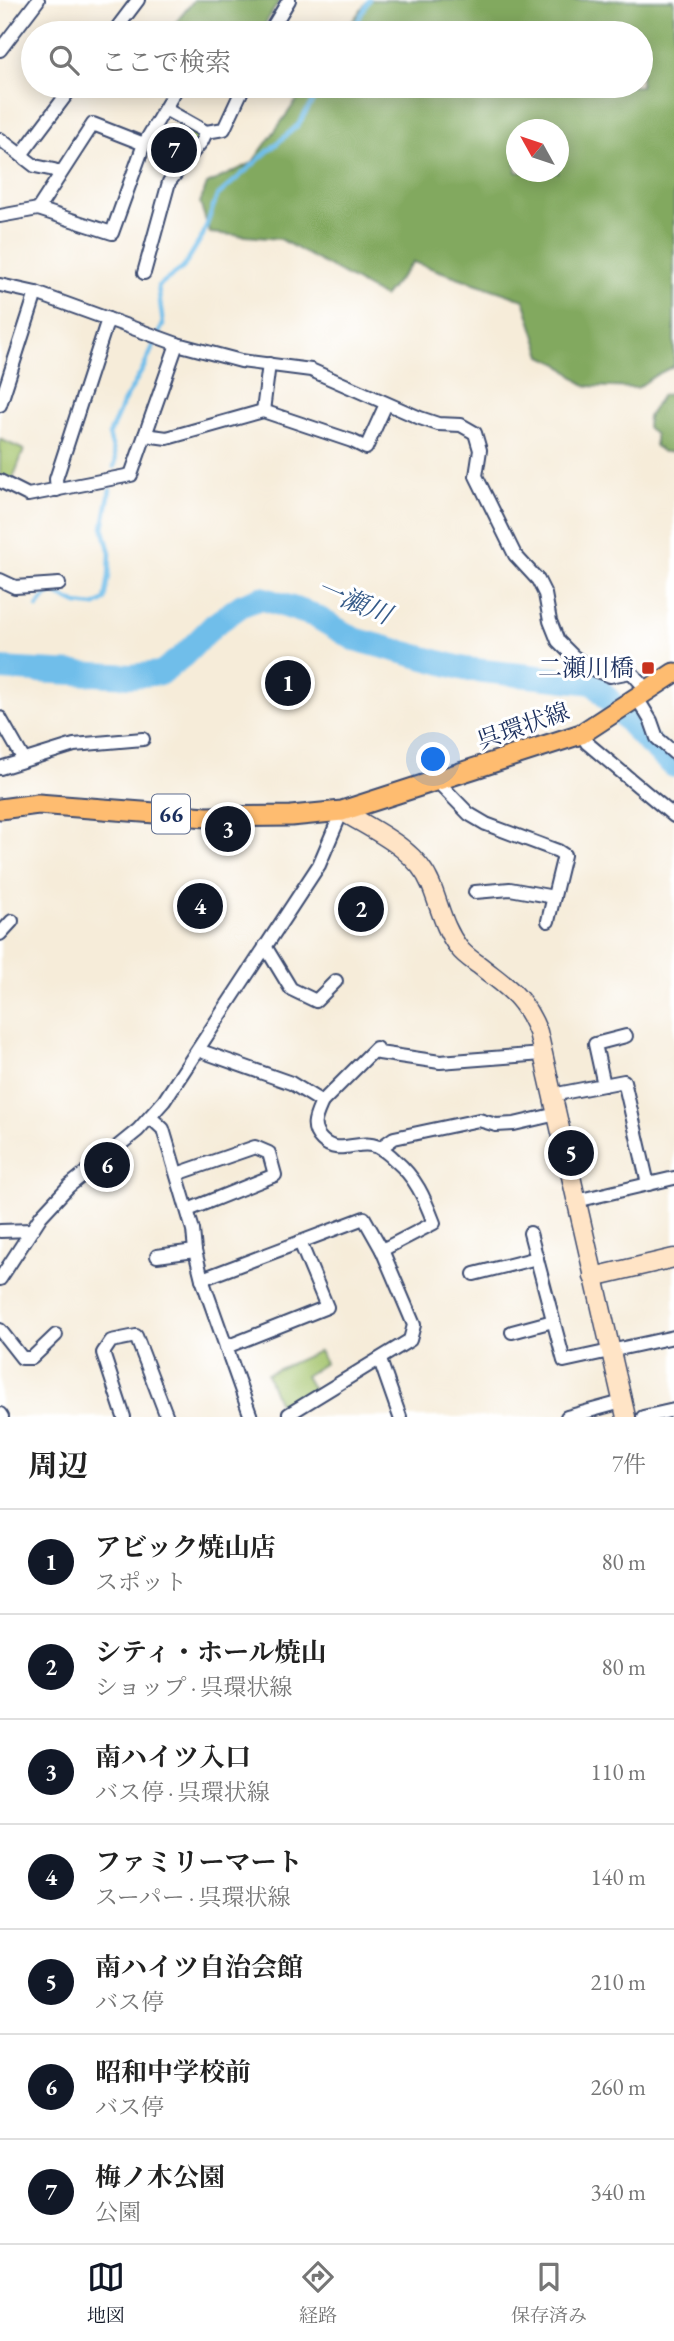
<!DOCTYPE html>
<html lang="ja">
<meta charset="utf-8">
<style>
:root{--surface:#fff;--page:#f2f2f2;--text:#222;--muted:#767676;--line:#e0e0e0;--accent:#111827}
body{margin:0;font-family:"EB Garamond","Noto Serif JP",serif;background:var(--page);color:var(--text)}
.compass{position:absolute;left:506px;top:119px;width:63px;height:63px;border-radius:50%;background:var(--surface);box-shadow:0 4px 18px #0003;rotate:310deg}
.you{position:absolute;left:434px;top:760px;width:24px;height:24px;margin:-18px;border:5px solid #fff;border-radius:50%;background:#1a73e8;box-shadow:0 0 0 10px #1a73e833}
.badge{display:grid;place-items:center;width:46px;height:46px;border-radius:50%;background:var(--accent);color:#fff;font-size:23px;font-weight:700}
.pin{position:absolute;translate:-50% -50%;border:4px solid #fff;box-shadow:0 2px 7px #0006}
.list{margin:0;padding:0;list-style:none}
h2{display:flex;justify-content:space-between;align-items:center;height:91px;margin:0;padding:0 28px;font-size:30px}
h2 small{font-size:23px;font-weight:400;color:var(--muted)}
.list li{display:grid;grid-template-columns:46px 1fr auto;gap:21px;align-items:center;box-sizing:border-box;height:105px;padding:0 28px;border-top:2px solid var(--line)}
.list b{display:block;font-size:26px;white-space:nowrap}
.list p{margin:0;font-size:23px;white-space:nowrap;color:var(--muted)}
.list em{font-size:23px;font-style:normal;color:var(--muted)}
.icon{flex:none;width:38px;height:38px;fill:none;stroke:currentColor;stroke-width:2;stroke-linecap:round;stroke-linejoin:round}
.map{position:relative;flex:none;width:674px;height:1417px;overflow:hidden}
.search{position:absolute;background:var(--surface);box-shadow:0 4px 18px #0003;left:21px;right:21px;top:21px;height:77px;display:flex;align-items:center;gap:18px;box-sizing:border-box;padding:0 24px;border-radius:38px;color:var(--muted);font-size:26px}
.sheet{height:826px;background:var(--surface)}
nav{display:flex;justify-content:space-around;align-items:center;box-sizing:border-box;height:98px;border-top:2px solid var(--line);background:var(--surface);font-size:19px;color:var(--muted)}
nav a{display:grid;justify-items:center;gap:4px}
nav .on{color:var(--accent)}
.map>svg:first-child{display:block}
</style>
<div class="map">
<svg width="674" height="1417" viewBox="0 0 674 1417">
<rect width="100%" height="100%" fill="#fff"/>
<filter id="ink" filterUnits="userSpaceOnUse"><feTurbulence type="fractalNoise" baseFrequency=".0143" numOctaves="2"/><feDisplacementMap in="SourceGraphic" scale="14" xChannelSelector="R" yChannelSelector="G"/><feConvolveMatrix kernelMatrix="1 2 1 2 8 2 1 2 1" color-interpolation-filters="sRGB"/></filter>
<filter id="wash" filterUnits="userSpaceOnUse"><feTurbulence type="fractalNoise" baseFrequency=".00686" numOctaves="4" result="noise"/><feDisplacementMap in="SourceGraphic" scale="28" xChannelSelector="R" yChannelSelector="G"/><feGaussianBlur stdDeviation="1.57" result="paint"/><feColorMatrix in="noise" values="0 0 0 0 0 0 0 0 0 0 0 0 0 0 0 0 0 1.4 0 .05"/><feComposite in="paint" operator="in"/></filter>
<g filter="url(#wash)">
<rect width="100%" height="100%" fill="#f6ecd9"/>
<g fill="#a3c36b" stroke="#5f7964" stroke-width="2">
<path d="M172,127h9l19,6 -1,8 -23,25 -23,-7z"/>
<path d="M0,439l24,11 -14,36 -10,-5z"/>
<path d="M319,1351l6,12 -20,13 11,19 -29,16 -8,-6 -12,-31z"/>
</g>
<g fill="#82a95f" stroke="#4e6c5e" stroke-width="2" fill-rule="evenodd">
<path d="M194,0h86l-17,27 -90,-1z"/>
<path d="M368,0h306v366l-18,9 -19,13 -52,-2 -26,-22 -17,-8 -18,-56 -111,-38 -29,35 -104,-58 -70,-6 -10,-30 7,-19 45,-21 55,-77h334v-53h-297zM516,130h42v42h-42z"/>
<path d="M674,394v58h-11l-8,-6v-11l-8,-8 1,-10 14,-22z"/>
</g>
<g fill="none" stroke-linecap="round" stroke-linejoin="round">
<g stroke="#70beea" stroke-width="4.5">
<path d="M351,33l18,-33"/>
<path d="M114,467l2,-7 -7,-25 13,-30 22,-38 19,-43 -5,-38 25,-18 20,-33 14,-39 81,-71 24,-39"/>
<path d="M37,607l10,-12 7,-2 23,11 17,2 11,-6 4,-24 1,-23 -7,-26 7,-37"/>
</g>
<path stroke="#70beea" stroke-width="24" d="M0,669l131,7 30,-3 22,-17 31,-31 28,-20 19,-7 52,17 41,24 111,30 129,14 51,57 29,26"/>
</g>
</g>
<g filter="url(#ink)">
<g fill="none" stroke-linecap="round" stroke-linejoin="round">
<defs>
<g id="street">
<path d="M113,33l25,-33"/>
<path d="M269,33l20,-33"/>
<path d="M0,50l38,-50"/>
<path d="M165,109l41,23 18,-3 20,-43"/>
<path d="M0,139l35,27 19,4 5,4"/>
<path d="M21,155l52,-69"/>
<path d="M38,209l74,24 32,-89 34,-58"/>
<path d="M0,216l38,-7 55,-85 51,20"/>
<path d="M144,273l25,-91 33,-41 4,-9"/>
<path d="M0,285l36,8 141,51 64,17 70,9 109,48 18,6 23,1 14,8 5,17 -4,26 39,79 23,25 7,14 5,27 8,20 15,15 19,13 18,7 21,-4 17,19"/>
<path d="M0,405l36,-112"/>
<path d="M263,411l6,-47"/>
<path d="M145,435l22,3 96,-27 89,30 14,7 20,-44"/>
<path d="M0,481l28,14 103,-20 46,-131"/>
<path d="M57,490l-1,-11 52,-160"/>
<path d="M0,580l15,7 44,-3"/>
<path d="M637,698l14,23 6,17 17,15"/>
<path d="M0,718l24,42"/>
<path d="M581,734l6,9 87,73"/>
<path d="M0,768l74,-23 69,-6"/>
<path d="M437,781l32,33 17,10 72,27 6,4 -16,66"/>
<path d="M475,892l35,-3 44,8"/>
<path d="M0,934l12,-13"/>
<path d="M265,946l26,43 25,12 20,-20"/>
<path d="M198,1050l93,33 31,19c-6,14 -13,25 0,38 17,17 37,-2 56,7 6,3 12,8 17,13 21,18 29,37 39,63l-52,27"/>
<path d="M604,1085l-9,-41 31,-8"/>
<path d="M552,1095l72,-14 24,103"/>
<path d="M322,1102l54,-54 3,5 61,9 103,-8"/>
<path d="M150,1117l13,12 30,101 2,21 7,28 49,138"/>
<path d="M380,1148l14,-10 85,-18 17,5 18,-1 43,-10"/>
<path d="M177,1174l78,-27 14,6 6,22 -87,35"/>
<path d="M576,1201l98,-23"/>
<path d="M0,1231l32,-1"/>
<path d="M530,1233l34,128 110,-24"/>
<path d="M157,1256l38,-5"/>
<path d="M474,1274l63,-16"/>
<path d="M0,1279l41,-63 28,-30 69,-56 26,-29 155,-236 23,-54"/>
<path d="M202,1279l162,-61 18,32 32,75 -4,15 -121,74 1,3"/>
<path d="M0,1330l22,28h10l24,-23"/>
<path d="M512,1332l41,-11"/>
<path d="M226,1347l101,-40 -27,-65"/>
<path d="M380,1360l20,57"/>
<path d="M0,1414l2,3"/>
<path d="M124,1417l-21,-64 8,-12 25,-5 31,81"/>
<path d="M567,1417l55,-15"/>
<path d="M643,1417l31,-7"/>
</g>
<g id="secondary">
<path d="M342,811c32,20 74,37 89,74 9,22 13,44 28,63 5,7 13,12 20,17 30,24 44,30 59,67l88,385"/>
<path d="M593,1277l81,-19"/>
</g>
<path id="primary" d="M0,809l38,-5 169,13 84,-1 51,-5 239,-77 93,-61"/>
</defs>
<use href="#street" stroke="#3c4b70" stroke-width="16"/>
<use href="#secondary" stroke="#3c4b70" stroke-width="21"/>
<use href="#primary" stroke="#3c4b70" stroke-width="23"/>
<use href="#street" stroke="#fff" stroke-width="12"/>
<use href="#secondary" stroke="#ffe4c6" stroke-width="18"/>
<use href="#primary" stroke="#febc70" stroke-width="19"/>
</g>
</g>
<rect fill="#c8321e" stroke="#fff" stroke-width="2.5" x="641" y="661" width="14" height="14" rx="3.5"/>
<g text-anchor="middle" stroke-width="6" stroke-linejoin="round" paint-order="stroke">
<rect fill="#fff" stroke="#5f6d8e" stroke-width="2" x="152" y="794.5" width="38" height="39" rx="5"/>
<g font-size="23" font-weight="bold" fill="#1b2f5e">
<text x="171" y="822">66</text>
</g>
<g font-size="24" fill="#1b2f5e" stroke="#fff" text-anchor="end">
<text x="634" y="676">二瀬川橋</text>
</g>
<g font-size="24" fill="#1b2f5e" stroke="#fff">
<text transform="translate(523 726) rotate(-19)" y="8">呉環状線</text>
</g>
<g font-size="26" font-style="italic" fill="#355a88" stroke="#fff">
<text transform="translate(354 601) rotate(23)" y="9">一瀬川</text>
</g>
</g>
</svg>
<svg class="compass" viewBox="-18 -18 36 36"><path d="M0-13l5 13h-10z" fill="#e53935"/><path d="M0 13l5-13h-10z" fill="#767676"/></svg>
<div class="you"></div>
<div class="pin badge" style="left:288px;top:683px">1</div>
<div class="pin badge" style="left:361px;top:909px">2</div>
<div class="pin badge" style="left:228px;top:829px">3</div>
<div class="pin badge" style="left:200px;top:906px">4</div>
<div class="pin badge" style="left:571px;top:1153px">5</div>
<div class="pin badge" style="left:107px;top:1165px">6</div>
<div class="pin badge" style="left:174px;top:150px">7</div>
<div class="search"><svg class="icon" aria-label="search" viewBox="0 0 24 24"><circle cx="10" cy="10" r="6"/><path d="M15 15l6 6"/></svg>ここで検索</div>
</div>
<section class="sheet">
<h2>周辺<small>7件</small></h2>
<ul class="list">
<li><span class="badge">1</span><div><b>アビック焼山店</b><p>スポット</p></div><em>80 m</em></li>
<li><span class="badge">2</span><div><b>シティ・ホール焼山</b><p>ショップ · 呉環状線</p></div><em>80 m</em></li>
<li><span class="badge">3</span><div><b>南ハイツ入口</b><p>バス停 · 呉環状線</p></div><em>110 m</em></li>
<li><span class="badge">4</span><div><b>ファミリーマート</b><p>スーパー · 呉環状線</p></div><em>140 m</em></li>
<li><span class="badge">5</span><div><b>南ハイツ自治会館</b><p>バス停</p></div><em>210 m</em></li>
<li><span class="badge">6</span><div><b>昭和中学校前</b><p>バス停</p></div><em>260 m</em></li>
<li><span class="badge">7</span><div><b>梅ノ木公園</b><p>公園</p></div><em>340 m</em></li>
</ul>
</section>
<nav>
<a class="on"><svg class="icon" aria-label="map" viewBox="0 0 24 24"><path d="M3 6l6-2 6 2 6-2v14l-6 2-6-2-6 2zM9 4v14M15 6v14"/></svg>地図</a>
<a><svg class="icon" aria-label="directions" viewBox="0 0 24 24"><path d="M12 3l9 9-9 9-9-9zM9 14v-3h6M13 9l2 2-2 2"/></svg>経路</a>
<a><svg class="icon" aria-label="saved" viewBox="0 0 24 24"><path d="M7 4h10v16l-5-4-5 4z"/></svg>保存済み</a>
</nav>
